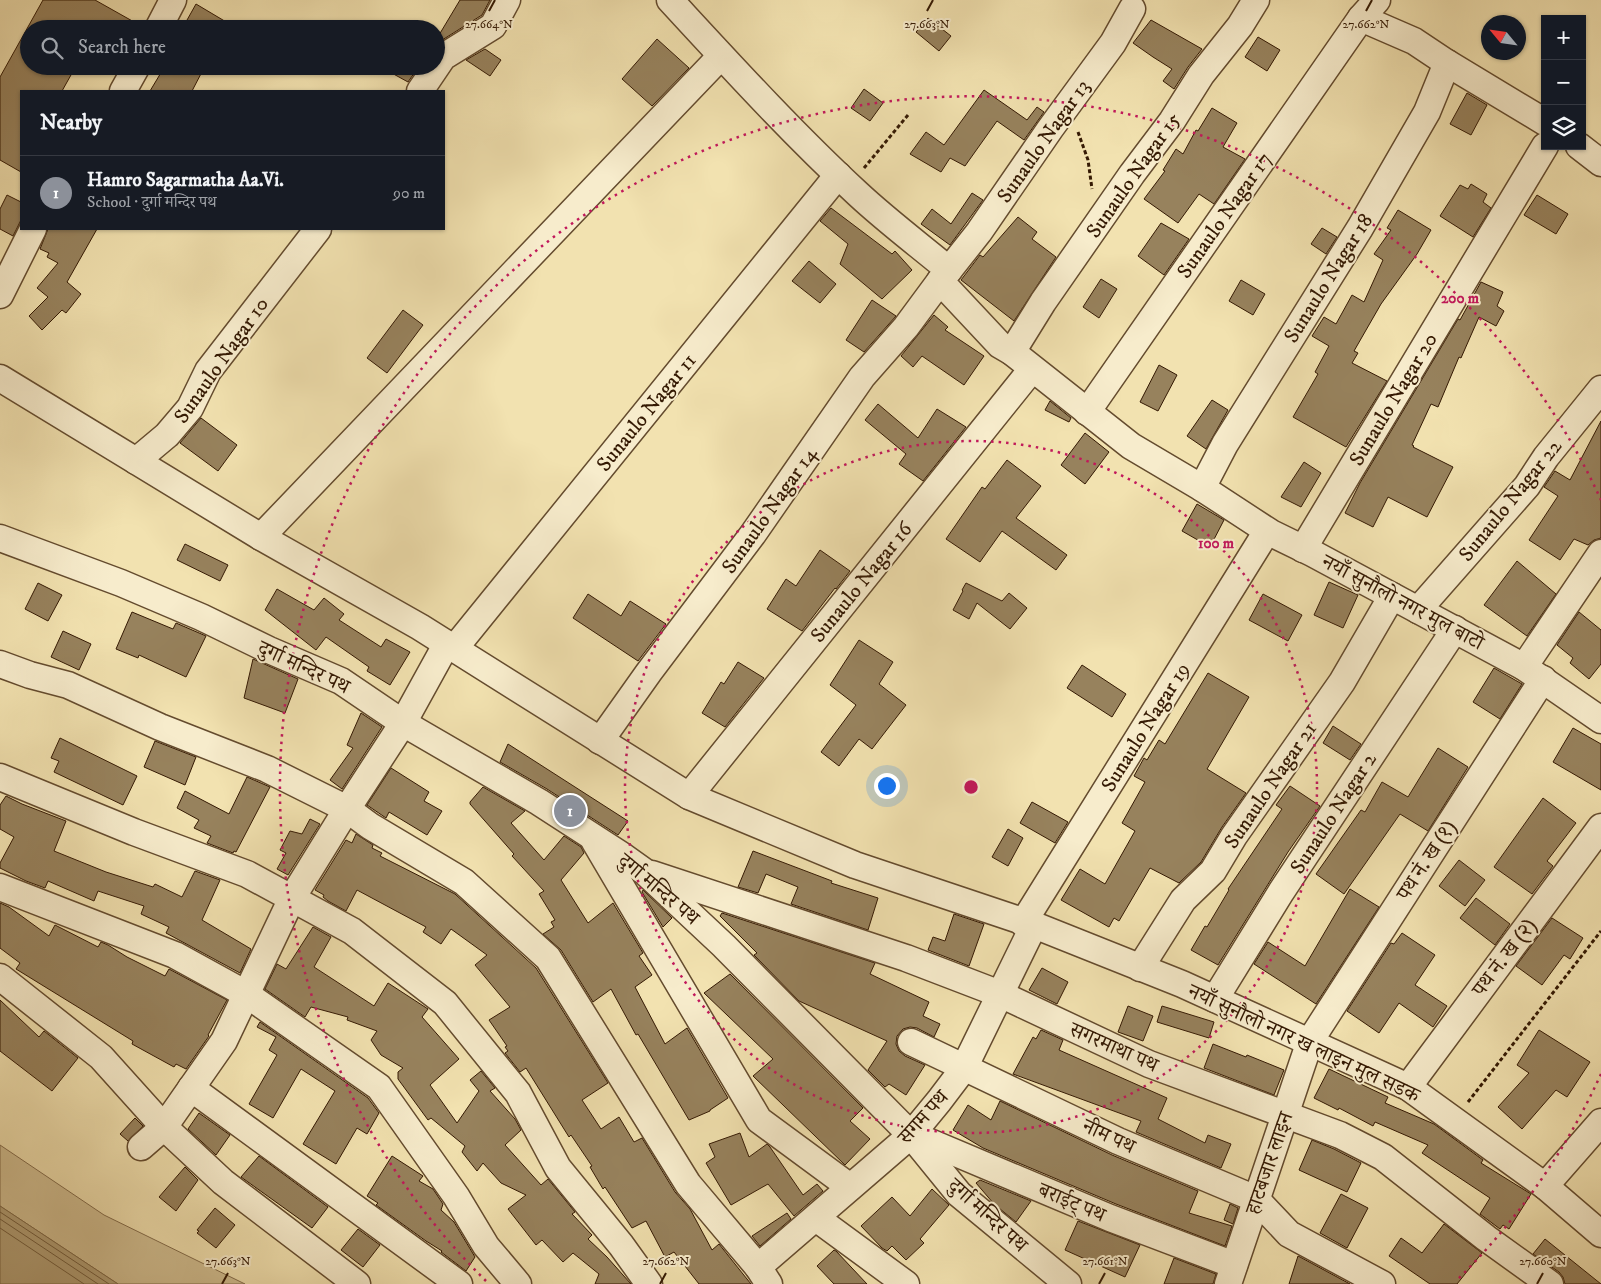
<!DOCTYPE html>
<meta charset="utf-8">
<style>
:root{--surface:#171b24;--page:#242831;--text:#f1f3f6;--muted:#9ea1a6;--line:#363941;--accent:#8c9099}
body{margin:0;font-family:"IM FELL DW Pica","Noto Serif Devanagari",serif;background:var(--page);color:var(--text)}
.controls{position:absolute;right:15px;top:15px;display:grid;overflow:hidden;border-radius:0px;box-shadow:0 1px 4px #0004}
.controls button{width:45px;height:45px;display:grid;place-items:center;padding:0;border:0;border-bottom:1px solid var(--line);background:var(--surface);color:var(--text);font:25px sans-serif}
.compass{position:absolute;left:1481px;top:15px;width:45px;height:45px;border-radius:50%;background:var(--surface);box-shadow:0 1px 4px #0004;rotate:299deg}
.you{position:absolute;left:886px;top:785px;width:18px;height:18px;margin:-12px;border:4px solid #fff;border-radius:50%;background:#1a73e8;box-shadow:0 0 0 8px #1a73e833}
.badge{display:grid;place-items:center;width:32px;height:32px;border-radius:50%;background:var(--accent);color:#fff;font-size:16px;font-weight:700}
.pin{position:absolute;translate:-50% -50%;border:2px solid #fff;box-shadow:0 1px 5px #0006}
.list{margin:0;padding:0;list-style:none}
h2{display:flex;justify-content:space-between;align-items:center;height:65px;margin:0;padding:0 20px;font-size:21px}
h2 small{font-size:16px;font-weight:400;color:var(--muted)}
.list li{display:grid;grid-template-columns:32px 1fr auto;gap:15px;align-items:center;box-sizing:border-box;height:75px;padding:0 20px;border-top:1px solid var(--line)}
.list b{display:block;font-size:19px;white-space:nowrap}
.list p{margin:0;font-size:16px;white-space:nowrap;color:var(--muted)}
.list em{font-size:16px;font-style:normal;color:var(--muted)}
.icon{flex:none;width:28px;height:28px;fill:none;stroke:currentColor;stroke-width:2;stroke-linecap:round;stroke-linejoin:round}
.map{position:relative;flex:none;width:1601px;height:1284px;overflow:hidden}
.search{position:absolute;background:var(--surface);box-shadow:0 1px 4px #0004;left:20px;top:20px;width:425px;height:55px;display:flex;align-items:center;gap:12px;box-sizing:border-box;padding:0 18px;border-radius:28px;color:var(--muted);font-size:19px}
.panel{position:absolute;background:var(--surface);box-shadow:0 1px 4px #0004;left:20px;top:90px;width:425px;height:140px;border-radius:0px}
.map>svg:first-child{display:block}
</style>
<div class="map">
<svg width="1601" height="1284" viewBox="0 0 1601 1284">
<rect width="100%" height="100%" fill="#f2e2b0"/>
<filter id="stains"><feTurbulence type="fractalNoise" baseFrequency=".004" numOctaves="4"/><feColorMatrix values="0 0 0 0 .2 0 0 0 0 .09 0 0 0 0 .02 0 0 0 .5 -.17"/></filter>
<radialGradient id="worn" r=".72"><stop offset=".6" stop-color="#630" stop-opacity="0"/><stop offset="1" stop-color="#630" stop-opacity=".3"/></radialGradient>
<path fill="#d2c093" stroke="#836c4b" d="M0,1145l104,70 141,69h-127l-118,-78z"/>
<path fill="#b19e75" stroke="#7f6947" d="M0,1206l118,78h-118z"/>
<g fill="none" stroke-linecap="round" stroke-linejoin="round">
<g stroke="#725c3c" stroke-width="1">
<path d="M0,1212l109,72"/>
<path d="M0,1219l98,65"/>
<path d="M0,1228l84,56"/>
</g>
</g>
<g fill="#97825d" stroke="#341903">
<path d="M43,0h52l48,27v2h-114v37h47l-14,25h-41v81l-21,-12v-83z"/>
<path d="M460,0h30l-8,15 -43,27 -3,-2z"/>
<path d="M196,4l42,25h-56z"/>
<path d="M928,18l23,18 -12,15 -23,-19z"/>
<path d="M1151,20l51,29 -14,18 -14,22 -11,-8 9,-12 -19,-12 -20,-14z"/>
<path d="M1258,37l22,13 -13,21 -22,-14z"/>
<path d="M657,39l32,29 -37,38 -30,-27z"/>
<path d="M485,49l16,11 -11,16 -24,-16z"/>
<path d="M165,66h40l-13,25h-42z"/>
<path d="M379,66h40l-11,16z"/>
<path d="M864,89l19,14 -13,18 -19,-13z"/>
<path d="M984,90l43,30 10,-13 7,5 -20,28 -27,-19 -32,45 -15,-8 -9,14 -31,-18 16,-22 18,13z"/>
<path d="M1467,93l20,12 -16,30 -21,-11z"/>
<path d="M1212,108l25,15 -14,24 22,12 -31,45 -15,-10 -21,29 -34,-24 21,-28 -2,-1 13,-21 7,5 13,-24 2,1z"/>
<path d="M1471,184l16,10 -4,8 8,6 -18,29 -33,-21 20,-31 8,4z"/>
<path d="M972,193l11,7 -33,45 -29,-21 11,-15 19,15z"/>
<path d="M7,195l14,7v18l-8,16 -13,-7v-20z"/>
<path d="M1537,195l31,19 -12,20 -32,-19z"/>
<path d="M831,208l61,46 3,-3 17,19 -30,29 -42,-35 8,-20 -28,-23z"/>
<path d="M1398,210l33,20 -14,24 -36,50 -27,47 4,2 -6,10 35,18 -41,66 -53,-30 25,-43 -3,-2 14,-26 -17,-10 12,-19 12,7 16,-29 12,7 19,-42 -9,-6 17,-24 -4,-2z"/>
<path d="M1018,217l19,15 -5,7 24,18 -42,64 -53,-41 19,-25 3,2z"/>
<path d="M1161,223l28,16 -25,36 -26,-19z"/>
<path d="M1322,228l15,9 -11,17 -15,-10z"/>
<path d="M48,229h49l-30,53 14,12 -15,19 -4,-3 -20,20 -13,-14 19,-19 -11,-9 21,-25 -11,-6 2,-4 -9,-4z"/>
<path d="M809,261l27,23 -16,19 -28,-22z"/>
<path d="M1101,279l16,10 -18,29 -16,-11z"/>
<path d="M1241,280l24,14 -12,21 -24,-14z"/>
<path d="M1481,282l22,10 -6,14 7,5 -8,15 -17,-9 -18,41 -2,-1 -21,50 -7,-3 -19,41 2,1 -1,1 40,20 -26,50 -39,-20 -15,30 -28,-14 15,-30 98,-164 2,1z"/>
<path d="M872,300l24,16 -32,36 -18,-12z"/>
<path d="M403,310l20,15 -36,48 -20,-15z"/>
<path d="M934,315l14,12 -3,3 39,26 -20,29 -42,-29 -9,11 -12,-11z"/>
<path d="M1159,365l18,10 -19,36 -18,-9z"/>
<path d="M1212,400l16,10 -22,39 -19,-13z"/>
<path d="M1050,401l21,17 -2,4 -24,-12z"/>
<path d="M878,404l40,34 19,-29 29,18 -43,54 -24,-17 7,-10 -41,-34z"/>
<path d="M201,418l36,27 -19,26 -38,-28z"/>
<path d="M1601,421v117l-7,2 -6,5 -14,-6 -14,21 -31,-20 29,-44 -14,-9 11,-16 15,9z"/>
<path d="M1085,433l24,19 -24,32 -24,-19z"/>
<path d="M1007,460l34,26 -25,32 51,37 -11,15 -54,-39 -22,31 -34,-23 36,-52 3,2z"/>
<path d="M1304,462l17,11 -20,34 -20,-10z"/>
<path d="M1197,504l27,16 -14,27 -28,-16z"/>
<path d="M185,544l43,21 -8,16 -43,-21z"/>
<path d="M820,550l30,21 -14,18 -1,-1 -33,43 -35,-22 19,-30 10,7z"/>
<path d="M1517,561l39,33 -29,42 -43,-31z"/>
<path d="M1329,582l29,13 -15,33 -29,-13z"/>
<path d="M38,583l24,12 -14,26 -23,-12z"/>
<path d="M966,583l36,18 7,-8 18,15 -17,21 -33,-26 -8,16 -16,-9 10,-19 -1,-1z"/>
<path d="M277,589l37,21 10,-12 20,16 -5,6 42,27 5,-8 24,13 -20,33 -23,-14 2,-4 -43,-30 -10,13 -51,-40z"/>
<path d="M588,594l33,22 9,-15 36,23 -28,37 -65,-43z"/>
<path d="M1263,594l39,21 -14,26 -39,-21z"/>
<path d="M132,612l41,17 3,-6 30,13 -20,41 -47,-22 -1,3 -22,-9z"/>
<path d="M1579,612l22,18v34l-12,15 -19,-16 3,-5 -16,-13z"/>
<path d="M63,631l28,13 -12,26 -28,-13z"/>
<path d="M859,640l34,22 -14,22 27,21 -34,44 -13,-10 -20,27 -18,-14 35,-47 -26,-20z"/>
<path d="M253,659l45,20 -13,34 -41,-15z"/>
<path d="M738,662l26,16 -39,49 -23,-14 19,-31 3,2z"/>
<path d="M1082,665l44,29 -14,23 -45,-29z"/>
<path d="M1494,668l28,16 -22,35 -27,-17z"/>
<path d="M1208,673l41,24 -42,72 39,24 -24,34 -21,35 -22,21 -29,-15 -31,53 -5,-3 -5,9 -48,-27 19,-31 25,15 30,-53 -13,-8 23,-41 -11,-6 10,-18 3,2 12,-20 6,4z"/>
<path d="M361,713l21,14 -40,62 -12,-9 23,-32 -6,-3z"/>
<path d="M1333,726l28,18 -11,16 -27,-17z"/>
<path d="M1573,728l28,16v46l-48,-28z"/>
<path d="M60,738l77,38 -14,29 -69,-33 5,-11 -8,-3z"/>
<path d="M155,741l41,16 -11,28 -41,-18z"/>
<path d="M508,744l120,77 -10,14 -71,-46 -47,-27z"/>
<path d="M1438,748l30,19 -40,64 -28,-17 -56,80 -28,-20 45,-64 4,2 17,-30 26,15z"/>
<path d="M391,768l38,24 -5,9 18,10 -15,24 -38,-23 -3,6 -19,-13z"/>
<path d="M247,777l23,10 -34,65 -2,-1 -1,2 -26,-10 4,-7 -17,-8 5,-8 -22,-12 8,-17 44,23z"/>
<path d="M1290,786l30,20 -32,46 -70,113 -27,-15 14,-24 2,1 22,-37 -1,-1 54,-80 -6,-4z"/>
<path d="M483,787l42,24 -14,12 33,37 20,-24 17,11 3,6 -23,27 27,43 25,-20 30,50 -4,3 13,19 -17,12 30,57 22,-16 41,70 -18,12v1l-21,9 -51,-86 -2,1 -25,-46 -18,13 -32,-52 -18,-16 11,-7 -3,-5 4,-2 -16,-26 5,-3 -32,-35 2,-2 -44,-50v-2z"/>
<path d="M6,796l16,8 44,17 -12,30 52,21 47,15 2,-3 27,13 13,-26 25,9 -18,40 49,29 -11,24 -74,-40 3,-6 -28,-13 3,-8 -46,-15 -4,10 -46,-20 -3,7 -19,-7 -26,-13v-5l14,-26 -14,-8v-24z"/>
<path d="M1543,798l33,25 -29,38 6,5 -21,28 -38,-27z"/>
<path d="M1032,802l36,20 -13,21 -35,-20z"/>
<path d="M310,819l10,5 -32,51 -11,-6 9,-16 -6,-3 10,-19 12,3z"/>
<path d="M1008,829l15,9 -15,28 -16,-9z"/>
<path d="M356,834l17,11 -1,3 10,5 -2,3 75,38 81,74 72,115 -26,17 19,29 18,-12 15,25 8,-4 33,54 15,17 22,41 7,-6 32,40h-52l-25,-32 -9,5 -19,-36 -14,7 -27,-41 -2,2 -13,-22 2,-1 -21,-31 -2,2 -43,-69 -6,4 -15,-19 3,-2 -3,-4 2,-1 -18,-26 21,-13 -35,-42 12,-10 -36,-26 -10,15 -18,-12 3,-5 -69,-37 -11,21 -18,-10 -5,-4 1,-2 -9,-5 31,-50 6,3z"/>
<path d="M753,851l79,30 -1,2 47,15 -10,32 -77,-26 7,-17 -32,-13 -8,19 -20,-6z"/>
<path d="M1459,860l26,20 -20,26 -26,-20z"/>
<path d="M1350,889l29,18 -63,97 -62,-40 14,-22 37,24z"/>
<path d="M643,890l29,28 -9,9 -21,-35z"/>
<path d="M1476,898l34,26 -15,21 -35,-27z"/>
<path d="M0,903l9,4 40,29 6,-11 43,22 3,-5 7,3 19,12 38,19 4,-7 58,31 -19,35 1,1 -23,33 -10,-5 -2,3 -42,-23 1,-3 -117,-72 4,-6 -20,-15z"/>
<path d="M722,913l153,50 -5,11 59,28 -6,14 17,8 -6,13 -17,-9 -7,-1 -7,2 -6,7 -1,8 3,7 6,5 20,9 -19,30 -17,-11 -4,3 -17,-17 19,-29 -88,-40 -45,-46 3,-2 -37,-37z"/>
<path d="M954,914l30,10 -15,42 -41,-16 5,-13 12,4z"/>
<path d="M1552,918l31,20 -13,21 -6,-4 -22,30 -26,-19z"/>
<path d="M313,927l18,10 -17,30 60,39 14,-23 40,26 -6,8 37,42 -29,26 27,38 22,-32 -9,-11 11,-9 14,17 -5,3 25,28 6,11 -16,15 36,40 7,-6 27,33 -3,2 20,21 -4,4 19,18 24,27h-36l4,-10 -26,-21 -10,9 -21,-22 -6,5 -28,-36 18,-14 -25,-12 -18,-20 -6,8 -15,-19 3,-6 -34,-28 -3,2 -30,-41v-7l5,-4 -22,-13 -10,-15 6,-9 -30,-11 1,-3 -37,-10 -6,10 -40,-28 12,-25 9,5z"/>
<path d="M1402,933l33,22 -20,30 32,21 -14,21 -34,-24 -20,30 -32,-22 44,-68 3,1z"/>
<path d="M1042,968l26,14 -11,22 -28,-14z"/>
<path d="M730,974l133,134 -13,13 20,18 -25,26 -92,-89 20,-17 -69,-66z"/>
<path d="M0,1000l39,37 5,-6 34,27 -26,33 -52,-40z"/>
<path d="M1128,1006l25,10 -10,25 -25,-9z"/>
<path d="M1162,1006l52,16 -5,16 -52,-16z"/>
<path d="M260,1022l108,76 11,15 -12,21 -10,-6 -21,36 -33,-20 32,-53 -34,-22 -28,49 -24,-14 28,-49 -8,-5 7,-13 -19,-10z"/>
<path d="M1041,1030l22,10 -4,10 108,48 -9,21 47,24 3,-8 23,9 -10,24 -85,-36 5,-11 -128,-47 20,-37 3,2z"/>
<path d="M1539,1030l51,32 -23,35 -11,-7 -34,39 -24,-22 31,-34 -12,-8z"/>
<path d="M1213,1044l33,13 1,-2 37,15 -10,25 -70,-27z"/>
<path d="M1329,1069l59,28 -3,6 49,21 49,36 -2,3 50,31 -22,35 -6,-4 -3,4 -20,-15 10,-16 -68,-45 6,-8 -53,-23 -2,4 -34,-18 -1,2 -24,-12z"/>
<path d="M1000,1101l112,54 86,36 -9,22 43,13 -7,20 -109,-42 -133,-56 -30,-18 15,-25 23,15z"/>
<path d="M199,1113l31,22 -14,20 -28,-26z"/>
<path d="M135,1118l8,8 -15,15 -8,-7z"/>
<path d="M740,1133l9,24 18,-13 3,3 33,48 14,-11 6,7 -29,25 -26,-32 -37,21 -25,-42 9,-6 -6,-13z"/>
<path d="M1312,1140l22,9 27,14 -14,29 -48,-22z"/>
<path d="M259,1156l69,51 -16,21 -71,-51z"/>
<path d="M392,1156l31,20 -4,5 14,8 10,15 -2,6 13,12 21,35 -9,14 -25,-19 1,-1 -16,-10 -50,-36 2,-2 -11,-7z"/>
<path d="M185,1167l13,13 -22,31 -17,-14z"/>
<path d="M980,1180l51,21 -15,21 -22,-18 -18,-21z"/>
<path d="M932,1189l17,16 -29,34 4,4 -18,17 -14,-14 -5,5 -5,-3 -21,-22 31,-29 18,19z"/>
<path d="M1341,1194l27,14 -21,40 -27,-15z"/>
<path d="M1230,1204l8,4 -5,16 -9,-4z"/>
<path d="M215,1208l20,17 -19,23 -19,-15 2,-2 -2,-1z"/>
<path d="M787,1213l4,6 -31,27 -8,-10z"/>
<path d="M1078,1221l62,24 -15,32 -60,-27z"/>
<path d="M1444,1224l38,29 -25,31h-27l-41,-28 12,-18 21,15z"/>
<path d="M358,1229l22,16 -17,22 -22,-17z"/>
<path d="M1545,1239l56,45h-36l-2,-7 -4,-5 -26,-18z"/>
<path d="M834,1250l2,1 31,33h-33l-17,-18z"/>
<path d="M1298,1256l2,1 50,27h-61z"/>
<path d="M1174,1258l42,16 -3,10h-49z"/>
</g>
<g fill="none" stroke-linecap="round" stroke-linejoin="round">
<defs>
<g id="minor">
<path d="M670,0c61,66 122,133 188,194 29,27 61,51 91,76l-9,11 60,64 12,7 119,94 71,42 69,45 41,20 212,114 77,53"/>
<path d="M1361,18l53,23 33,22 98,59"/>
<path d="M158,29l15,-29"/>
<path d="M123,91l14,-25"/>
<path d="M420,91l23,-34 50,-31 14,-26"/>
<path d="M1579,146l22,17"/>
<path d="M949,270l30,-38 71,-103 63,-86 19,-34"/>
<path d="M0,295l33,-66"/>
<path d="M1012,352l31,-50 89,-128 40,-53 29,-46 39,-49 16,-26"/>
<path d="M0,378l261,159 159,90 269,169 166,69 179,60 148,59 226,103 137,99 56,48"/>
<path d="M1087,412l274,-394 16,-18"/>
<path d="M136,461l31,-26 23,-27 18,-37 110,-142"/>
<path d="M1202,488l23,-44 135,-216 67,-116 20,-49"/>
<path d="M261,537l460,-481"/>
<path d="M0,538l121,45 80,34 68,33 72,31 62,42 136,79 85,55 21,15 79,74 187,189 48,59 109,90"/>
<path d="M1303,549l242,-403"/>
<path d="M1418,610l109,-124 19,-29 55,-68"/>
<path d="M454,649l384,-474"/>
<path d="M0,664l30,11 38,10 92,42 107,42 80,40 23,17 94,56 84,76 140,226 70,83 11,17"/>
<path d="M1524,667l77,-114"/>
<path d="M600,741l49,-69 104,-138 109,-157 44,-50 34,-46"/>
<path d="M0,777l134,55 113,42 105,57 93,72 73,90 40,75 63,77 28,39"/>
<path d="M689,796l343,-427"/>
<path d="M595,842l164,278 91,67"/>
<path d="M652,874l254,84 94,36 149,70 191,71 43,22 103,81 64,46"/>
<path d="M0,887l175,68 71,39 133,93 77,109 30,50 32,38"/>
<path d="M1023,923l244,-392"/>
<path d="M1140,968l43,-68 30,-29 21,-35 108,-154 50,-86"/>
<path d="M0,977l101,80 63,70 59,55 134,102"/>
<path d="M1215,999l66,-107 174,-263"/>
<path d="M911,1042l207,99 138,58 33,35 93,50"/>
<path d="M1408,1087l193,-260"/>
<path d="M191,1088l268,196"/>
<path d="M913,1135l197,83 124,47"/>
<path d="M141,1147l23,-20 60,-86 68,-143 55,-89 56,-86 43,-78"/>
<path d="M1545,1186l56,-64"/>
<path d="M816,1218l90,66"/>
<path d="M758,1267l153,-132 28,-34 25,-33 70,-143"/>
<path d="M1228,1284l82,-243 233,-362"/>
</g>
</defs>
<use href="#minor" stroke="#644b2e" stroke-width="29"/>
<g stroke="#341903" stroke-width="3" stroke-dasharray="4 2.5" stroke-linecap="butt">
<path d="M1078,132l10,28 4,29"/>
<path d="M864,168l44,-53"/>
<path d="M1468,1102l133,-171"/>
</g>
<use href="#minor" stroke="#f7eccc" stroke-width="26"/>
</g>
<path fill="none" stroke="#341903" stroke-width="2" d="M489,11l6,-11M927,11l6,-11M1366,11l6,-11M222,1284l6,-11M660,1284l6,-11M1099,1284l6,-11M1537,1284l6,-11"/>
<g fill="none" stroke="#c2185b" stroke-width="2.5" stroke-dasharray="2.5 5">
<circle cx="971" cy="787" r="346"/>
<path d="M1601 1074A692 692 0 0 1 1456 1281M486 1281A692 692 0 1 1 1601 500"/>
</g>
<g text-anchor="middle" stroke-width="4" stroke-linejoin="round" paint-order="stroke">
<g font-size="21" fill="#341903" stroke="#f7eccc">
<text transform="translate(1043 141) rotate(-55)" y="7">Sunaulo Nagar 13</text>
<text transform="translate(1133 175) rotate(-55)" y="7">Sunaulo Nagar 15</text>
<text transform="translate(1224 215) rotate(-55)" y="7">Sunaulo Nagar 17</text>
<text transform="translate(1328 278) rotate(-58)" y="7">Sunaulo Nagar 18</text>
<text transform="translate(221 360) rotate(-55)" y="7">Sunaulo Nagar 10</text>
<text transform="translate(1393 399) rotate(-59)" y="7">Sunaulo Nagar 20</text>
<text transform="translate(646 412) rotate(-51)" y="7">Sunaulo Nagar 11</text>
<text transform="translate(1510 500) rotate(-51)" y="7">Sunaulo Nagar 22</text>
<text transform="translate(769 510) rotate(-55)" y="7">Sunaulo Nagar 14</text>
<text transform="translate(861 582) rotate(-51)" y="7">Sunaulo Nagar 16</text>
<text transform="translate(1403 602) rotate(28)" y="7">नयाँ सुनौलो नगर मुल बाटो</text>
<text transform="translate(304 667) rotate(25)" y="7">दुर्गा मन्दिर पथ</text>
<text transform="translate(1145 727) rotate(-58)" y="7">Sunaulo Nagar 19</text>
<text transform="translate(1270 785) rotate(-56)" y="7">Sunaulo Nagar 21</text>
<text transform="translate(1333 813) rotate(-57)" y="7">Sunaulo Nagar 2</text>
<text transform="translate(1426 860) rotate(-57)" y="7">पथ नं. ख (१)</text>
<text transform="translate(659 889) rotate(40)" y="7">दुर्गा मन्दिर पथ</text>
<text transform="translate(1504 957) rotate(-53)" y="7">पथ नं. ख (२)</text>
<text transform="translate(1304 1043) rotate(25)" y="7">नयाँ सुनौलो नगर ख लाइन मुल सडक</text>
<text transform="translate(1114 1047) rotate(24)" y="7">सगरमाथा पथ</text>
<text transform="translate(923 1117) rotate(-48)" y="7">संगम पथ</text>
<text transform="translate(1109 1136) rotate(25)" y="7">नीम पथ</text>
<text transform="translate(1269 1163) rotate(-71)" y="7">हाटबजार लाइन</text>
<text transform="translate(1072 1202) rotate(23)" y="7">बराईट् पथ</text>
<text transform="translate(988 1215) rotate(42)" y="7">दुर्गा मन्दिर पथ</text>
</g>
</g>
<g font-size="12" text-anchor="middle" fill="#341903" stroke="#f7eccc" stroke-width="4" stroke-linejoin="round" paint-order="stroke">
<text x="489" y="28">27.664°N</text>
<text x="927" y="28">27.663°N</text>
<text x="1366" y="28">27.662°N</text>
<text x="228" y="1265">27.663°N</text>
<text x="666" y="1265">27.662°N</text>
<text x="1105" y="1265">27.661°N</text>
<text x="1543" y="1265">27.660°N</text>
</g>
<circle cx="971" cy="787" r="8" fill="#c2185b" stroke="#f7eccc" stroke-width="2.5"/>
<g font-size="15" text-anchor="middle" font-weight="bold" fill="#c2185b" stroke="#f7eccc" stroke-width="4" stroke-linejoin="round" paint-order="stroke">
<text x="1460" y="303">200 m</text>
<text x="1216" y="548">100 m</text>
</g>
<rect width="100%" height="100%" filter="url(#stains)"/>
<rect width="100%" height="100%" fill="url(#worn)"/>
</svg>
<div class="controls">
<button>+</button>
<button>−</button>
<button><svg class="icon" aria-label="layers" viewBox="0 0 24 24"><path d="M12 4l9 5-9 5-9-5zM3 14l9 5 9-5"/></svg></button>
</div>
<svg class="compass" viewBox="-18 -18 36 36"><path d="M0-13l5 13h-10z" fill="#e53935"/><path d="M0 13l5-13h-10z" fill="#9ea1a6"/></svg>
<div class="you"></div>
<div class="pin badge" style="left:570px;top:811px">1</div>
<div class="search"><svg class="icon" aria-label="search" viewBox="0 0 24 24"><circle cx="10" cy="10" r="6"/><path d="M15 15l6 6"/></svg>Search here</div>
<section class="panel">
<h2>Nearby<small></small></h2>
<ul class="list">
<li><span class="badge">1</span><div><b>Hamro Sagarmatha Aa.Vi.</b><p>School · दुर्गा मन्दिर पथ</p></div><em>90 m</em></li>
</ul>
</section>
</div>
